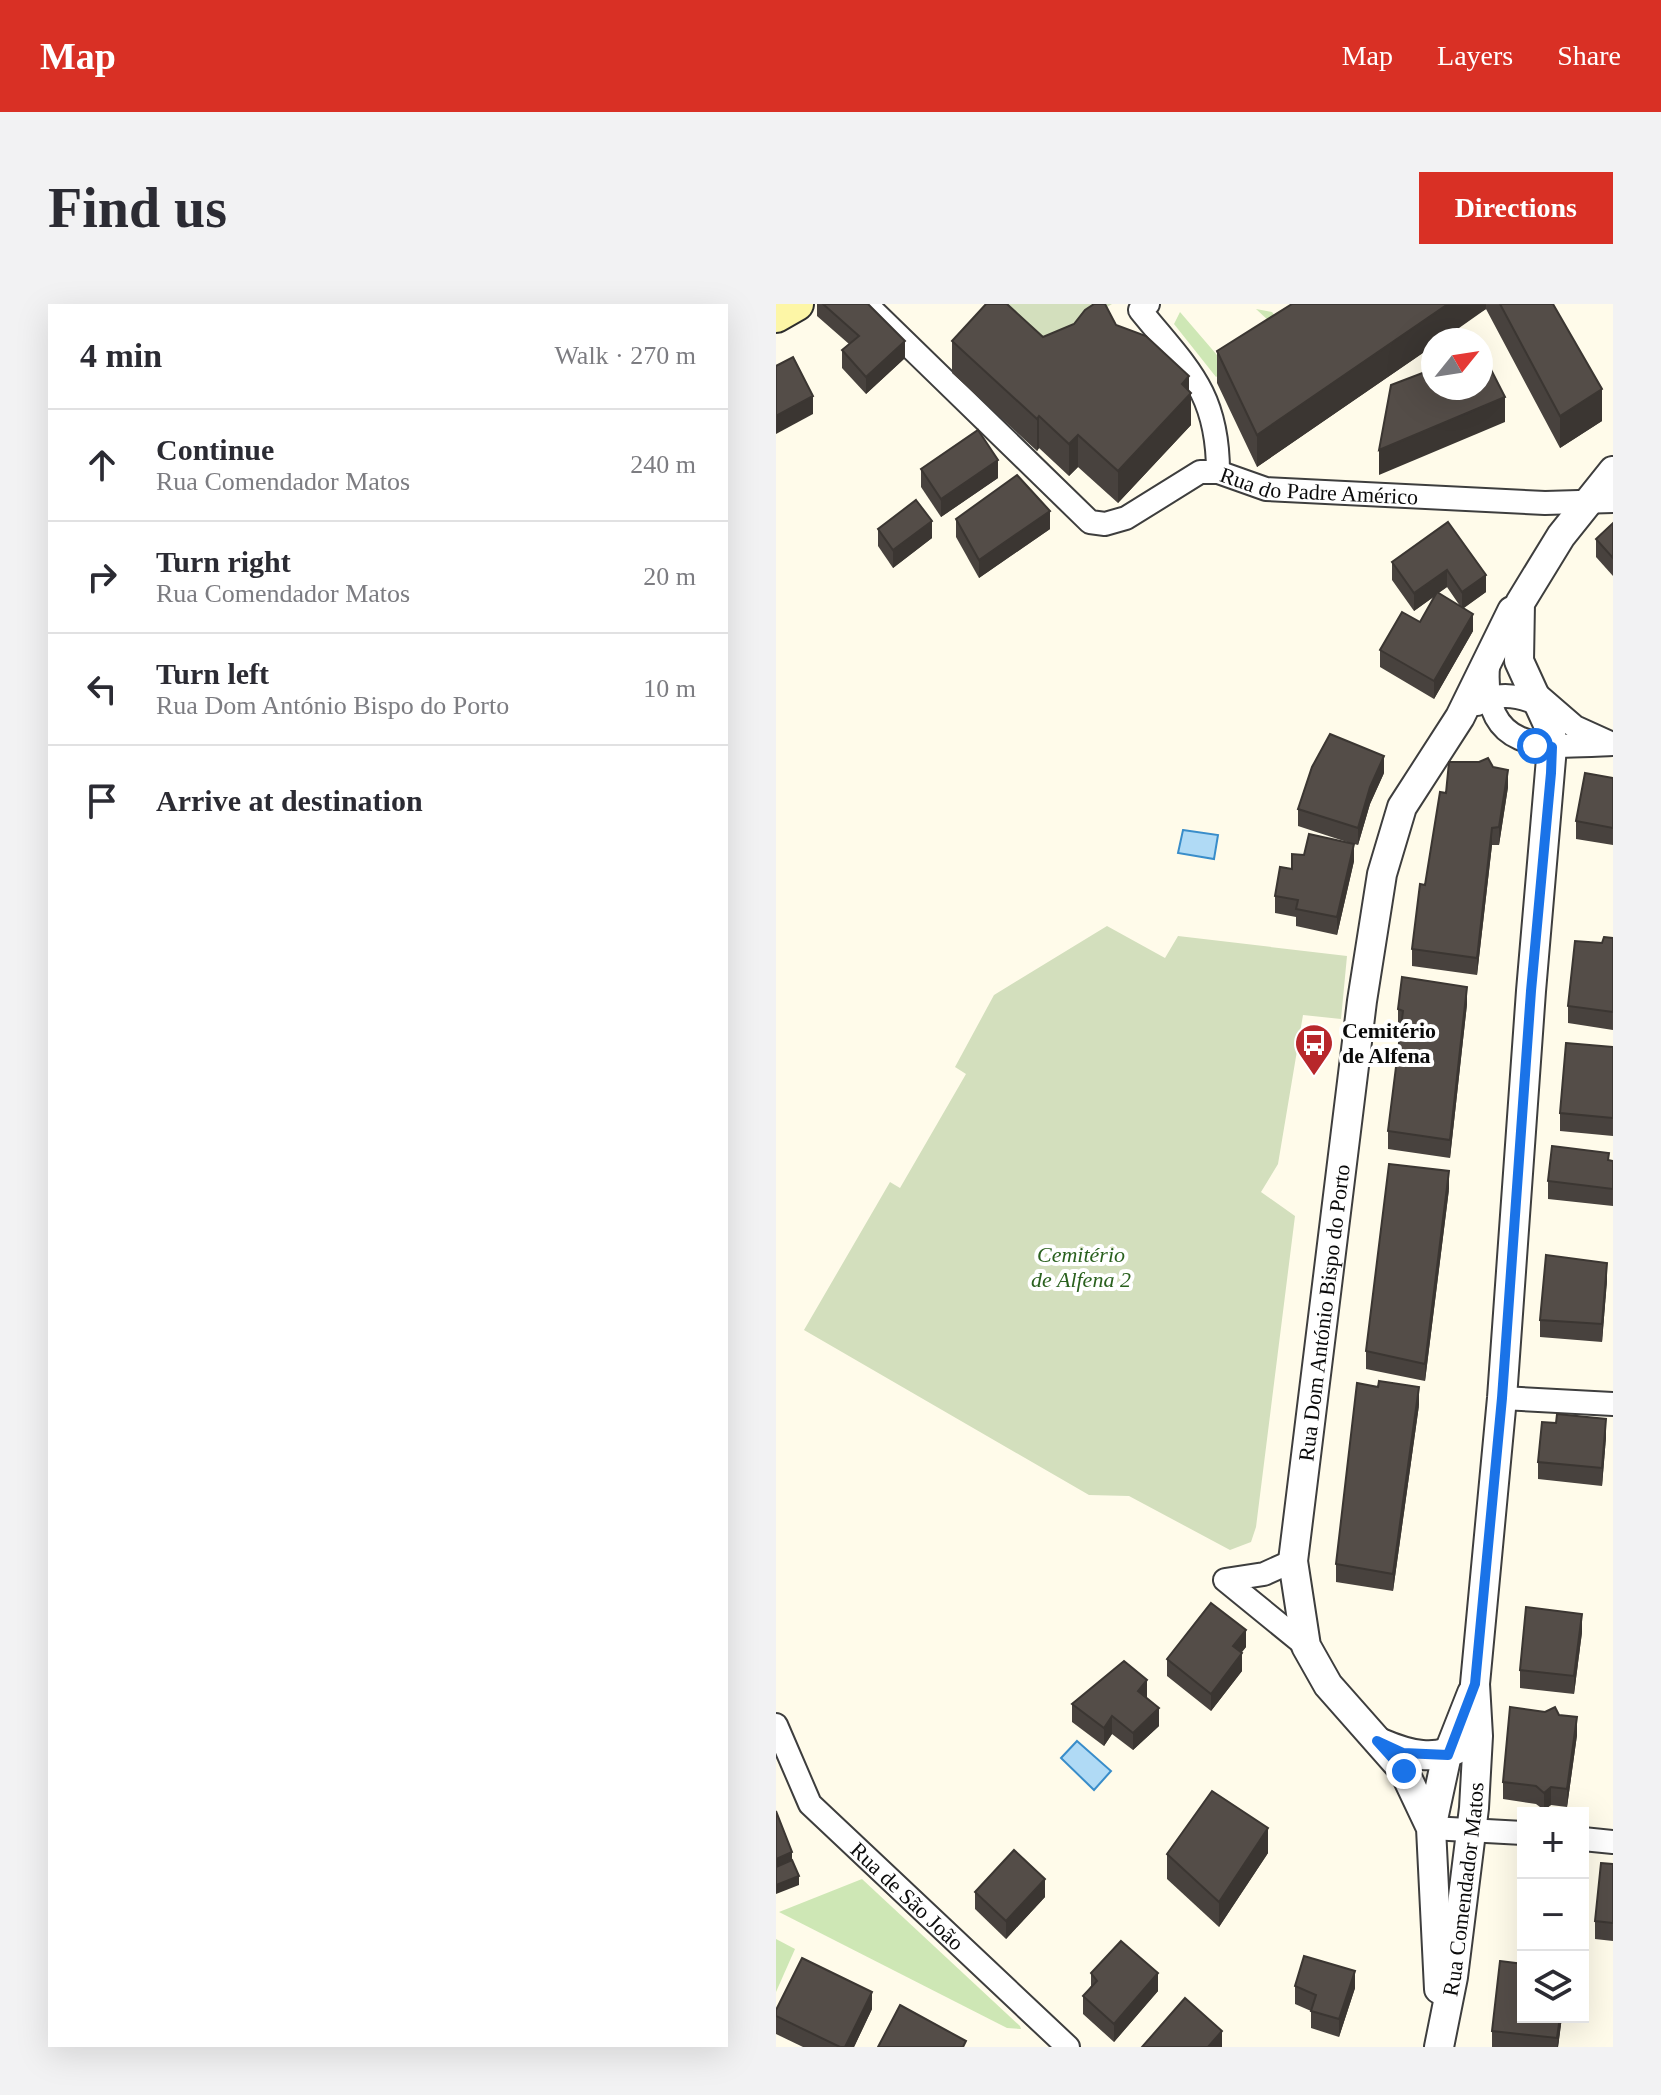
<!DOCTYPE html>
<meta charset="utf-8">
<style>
:root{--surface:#fff;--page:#f2f2f3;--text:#2b2b33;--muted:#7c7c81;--line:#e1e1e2;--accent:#d93025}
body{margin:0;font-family:"Times New Roman",serif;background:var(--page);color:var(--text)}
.controls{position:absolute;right:24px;bottom:24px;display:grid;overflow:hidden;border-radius:0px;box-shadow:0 8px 32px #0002}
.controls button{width:72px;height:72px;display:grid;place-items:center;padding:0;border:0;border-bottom:2px solid var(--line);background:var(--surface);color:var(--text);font:40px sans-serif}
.compass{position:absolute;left:645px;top:24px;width:72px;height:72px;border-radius:50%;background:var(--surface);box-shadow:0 8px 32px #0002;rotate:60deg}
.stop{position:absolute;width:24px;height:24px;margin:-18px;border:6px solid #1a73e8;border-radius:50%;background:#fff}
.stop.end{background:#1a73e8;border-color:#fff;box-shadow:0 2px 8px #0008}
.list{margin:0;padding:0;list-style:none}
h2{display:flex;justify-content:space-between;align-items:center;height:104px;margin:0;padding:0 32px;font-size:34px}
h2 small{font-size:26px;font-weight:400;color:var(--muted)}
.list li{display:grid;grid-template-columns:52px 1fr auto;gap:24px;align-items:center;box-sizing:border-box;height:112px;padding:0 32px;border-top:2px solid var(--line)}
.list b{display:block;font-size:30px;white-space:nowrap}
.list p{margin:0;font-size:26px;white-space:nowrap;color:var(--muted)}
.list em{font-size:26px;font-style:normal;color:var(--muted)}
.icon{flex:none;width:44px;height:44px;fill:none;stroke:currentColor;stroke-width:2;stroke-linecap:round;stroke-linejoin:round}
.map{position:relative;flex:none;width:837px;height:1743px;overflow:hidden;border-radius:0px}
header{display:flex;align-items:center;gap:48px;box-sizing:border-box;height:112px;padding:0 40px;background:var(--accent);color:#fff}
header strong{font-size:38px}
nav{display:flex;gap:44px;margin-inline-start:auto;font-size:28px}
.intro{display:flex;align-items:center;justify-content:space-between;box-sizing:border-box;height:192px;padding:0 48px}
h1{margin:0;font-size:56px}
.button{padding:20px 36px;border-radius:0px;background:var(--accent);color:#fff;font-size:28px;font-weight:700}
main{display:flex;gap:48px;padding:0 48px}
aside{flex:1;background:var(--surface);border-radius:0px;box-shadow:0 8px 32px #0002}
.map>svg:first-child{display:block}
</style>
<header>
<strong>Map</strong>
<nav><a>Map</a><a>Layers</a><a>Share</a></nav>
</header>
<div class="intro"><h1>Find us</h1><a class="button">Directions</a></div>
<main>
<aside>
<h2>4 min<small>Walk · 270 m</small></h2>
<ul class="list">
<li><svg class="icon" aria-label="ahead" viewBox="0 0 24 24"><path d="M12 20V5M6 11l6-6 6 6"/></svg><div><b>Continue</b><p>Rua Comendador Matos</p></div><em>240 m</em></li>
<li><svg class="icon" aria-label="right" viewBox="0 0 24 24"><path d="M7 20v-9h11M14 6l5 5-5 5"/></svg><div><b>Turn right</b><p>Rua Comendador Matos</p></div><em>20 m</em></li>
<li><svg class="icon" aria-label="left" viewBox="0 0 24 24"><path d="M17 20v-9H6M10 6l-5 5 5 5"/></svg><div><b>Turn left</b><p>Rua Dom António Bispo do Porto</p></div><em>10 m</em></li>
<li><svg class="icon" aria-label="arrive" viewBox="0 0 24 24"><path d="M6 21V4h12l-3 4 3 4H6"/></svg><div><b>Arrive at destination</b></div></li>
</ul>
</aside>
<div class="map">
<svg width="837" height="1743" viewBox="0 0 837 1743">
<rect width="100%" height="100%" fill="#fffbea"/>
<g fill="#cee7b5">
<path d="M480,5l16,3 14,19 -70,46 -42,-53 6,-12 43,50 47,-40z"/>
<path d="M86,1575l158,147 1,3 -14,-1 -228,-116z"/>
<path d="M0,1635l19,10 -19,43z"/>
</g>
<g fill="#d3dfbd">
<path d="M224,0h112l-66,39z"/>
<path d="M331,622l58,32 13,-22 169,20 -6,63 -38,-4 -25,149 -17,28 34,24 -39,311 -5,15 -21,8 -101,-54 -40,-1 -285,-165 86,-148 10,6 66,-114 -11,-7 39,-72z"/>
</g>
<g fill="#b0daf5" stroke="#398dca" stroke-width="2">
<path d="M407,526l35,5 -4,24 -36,-6z"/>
<path d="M301,1437l34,30 -17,19 -33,-32z"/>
</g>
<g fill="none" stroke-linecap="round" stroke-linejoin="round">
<defs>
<g id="minor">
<path id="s1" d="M90,0l224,218 15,2 21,-6 74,-46h18l48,17 279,14 68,-2"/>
<path d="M372,0l-8,6c47,58 78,82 78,162"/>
<path d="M712,362c-6,90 60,81 125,78"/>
<path d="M762,391l37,32 33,15"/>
<path d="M701,400c23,-14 47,-8 69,4"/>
<path d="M726,1094l111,6"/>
<path d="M517,1257l-29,13 -39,6 81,66"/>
<path id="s2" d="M0,1421l34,79 258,243"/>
<path d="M655,1524l92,5"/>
<path d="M807,1535l30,3"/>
</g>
<g id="tertiary">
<path d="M605,1439c28,12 54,19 82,3"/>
<path d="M656,1520l14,-65 26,-66"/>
<path id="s3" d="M663,1685l-8,-161 -27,-57 -76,-86 -22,-39 -13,-85 69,-560 20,-127 20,-67 58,-90 52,-106"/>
<path id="s4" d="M663,1743l14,-70 21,-169 4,-72 -3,-52 27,-286 29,-407 21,-244 -1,-16 -32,-70 1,-58 41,-67 52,-65"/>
</g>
<path id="secondary" d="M0,12l21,-12"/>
</defs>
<use href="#minor" stroke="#3e3e3e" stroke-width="26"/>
<use href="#tertiary" stroke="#3e3e3e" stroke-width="32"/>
<use href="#secondary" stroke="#2d2d2d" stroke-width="36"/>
<use href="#minor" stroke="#fff" stroke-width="22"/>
<use href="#tertiary" stroke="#fff" stroke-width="28"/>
<use href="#secondary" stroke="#fdf6a6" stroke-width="32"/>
</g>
<g fill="#48423e" fill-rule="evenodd">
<path d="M41,0h51l37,54 -39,36 -24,-26v-18l7,-6 -32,-28z"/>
<path d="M516,0h261l49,117 -42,27 -74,-139 -53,31v6l-176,121 -40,-84v-32z"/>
<path d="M340,21l73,66 2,34 -73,78 -40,-36 -9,9 -30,-28 -2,3 -85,-78v-32l91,-4z"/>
<path d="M145,165l77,9 -57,39 -20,-30z"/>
<path d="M180,215l94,10 -71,49 -23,-41z"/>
<path d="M672,218l38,70 -22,16 9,23 -39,68 -54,-32v-17l40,-28 15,-26 -21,15 -22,-31v-18zM671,283l13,19 -22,-13z"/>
<path d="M837,219v53l-17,-19v-18z"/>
<path d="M102,225l54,9 -39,30 -15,-22z"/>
<path d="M608,469l-14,31 -12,41 -4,-1v17l-17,74 -41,-9v-9l-21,-4v-17l17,-27 12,-14 46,-12 -52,-17v-17z"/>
<path d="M837,474v67l-37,-6v-18z"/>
<path d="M732,483l-9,58h-7l-15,130 -65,-9v-17l13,-64 21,-92z"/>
<path d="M837,634v92l-45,-7v-17l34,-63z"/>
<path d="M691,700l-17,154 -62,-9v-18l13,-104 -3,-1v-17z"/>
<path d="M837,743v89l-53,-5v-18z"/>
<path d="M833,856l4,1v45l-65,-7v-18z"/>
<path d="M673,885l-24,192 -59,-12v-18z"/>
<path d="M831,976l-5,62 -62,-5v-17z"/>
<path d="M643,1101l-26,186 -57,-9v-18z"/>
<path d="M830,1133l-4,49 -64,-7v-17z"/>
<path d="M806,1328l-8,62 -54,-6v-18z"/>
<path d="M470,1343l-5,6 1,18 -31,40 -44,-35v-17z"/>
<path d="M371,1394l12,28 -26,24 -21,-16 -8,12 -32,-24v-18z"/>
<path d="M783,1411l18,20 -10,72 -16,-2 -7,5 -8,-6 -33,-5v-17z"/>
<path d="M492,1549l-49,74 -52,-48v-25z"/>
<path d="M837,1560v77l-18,-2v-18z"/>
<path d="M199,1588l70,5 -39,42 -31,-30z"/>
<path d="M315,1669l67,18 -44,51 -31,-28v-18l8,-10z"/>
<path d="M519,1682l60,2 -16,49 -28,-9v-17l-16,-7z"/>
<path d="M96,1705l-18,38h-51l-27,-13v-24z"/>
<path d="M786,1713l-4,30h-66v-16z"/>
</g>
<g fill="#3b3632">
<path d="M672,0h38v5l-44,31h-9v6l-176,121v-32z"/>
<path d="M129,37v17l-39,36v-17z"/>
<path d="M413,72v18l2,-1v32l-73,78v-32l64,-87z"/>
<path d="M826,85v32l-42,27v-32z"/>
<path d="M37,92v18l-37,20v-18z"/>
<path d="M729,93v25l-126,53v-25z"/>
<path d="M263,112v32l-2,3v-32z"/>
<path d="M302,131v32l-9,9v-32z"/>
<path d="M222,156v18l-57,39v-18z"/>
<path d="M274,207v18l-71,49v-18z"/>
<path d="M156,217v17l-39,30v-18z"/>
<path d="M671,266v17l-33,24v-18z"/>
<path d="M710,271v17l-24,17v-17z"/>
<path d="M697,310v17l-39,68v-18z"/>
<path d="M608,452v17l-14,31 -12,41v-17l12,-41z"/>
<path d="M732,466v17l-9,58v-18z"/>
<path d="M716,524v17l-15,130v-17z"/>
<path d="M578,540v17l-17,74v-18z"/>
<path d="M691,683v17l-17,154v-18z"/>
<path d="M673,867v18l-24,192v-17z"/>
<path d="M831,959v17l-5,62v-18z"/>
<path d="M643,1083v18l-26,186v-17z"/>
<path d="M830,1115v18l-4,49v-18z"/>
<path d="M806,1310v18l-8,62v-18z"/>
<path d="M470,1326v17l-13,16v-17z"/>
<path d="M466,1349v18l-31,40v-17z"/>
<path d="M371,1376v18l-9,-7z"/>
<path d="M383,1404v18l-26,24v-17z"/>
<path d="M336,1412v18l-8,12v-18z"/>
<path d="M801,1413v18l-10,72v-18z"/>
<path d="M775,1483v18l-7,5v-17z"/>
<path d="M492,1524v25l-49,74v-25z"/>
<path d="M16,1548v17l-16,8v-18z"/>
<path d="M23,1572v9l-23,9v-9z"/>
<path d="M269,1575v18l-39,42v-18z"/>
<path d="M579,1667v17l-16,49v-18z"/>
<path d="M382,1669v18l-44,51v-18z"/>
<path d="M96,1688v17l-18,38h-9z"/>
<path d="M784,1713h2l-4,30h-1z"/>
<path d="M446,1727v16h-14z"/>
</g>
<g fill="#544d48" stroke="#3b3632" stroke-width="2">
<path d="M47,0h45l37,37 -39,36 -24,-27 17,-14z"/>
<path d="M210,0h21l36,33 31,-13 11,-14 9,-6h11l11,21 30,11 43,40 -7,8 9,9 -73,78 -40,-36 -9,9 -30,-28 -2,3 -85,-78z"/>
<path d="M516,0h156l-191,131 -40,-84z"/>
<path d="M724,0h53l49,85 -42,27z"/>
<path d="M705,46l24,47 -126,53 12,-65 42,-16v19h48z"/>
<path d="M17,53l20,39 -37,20v-50z"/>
<path d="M202,126l20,30 -57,39 -20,-30z"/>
<path d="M241,171l33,36 -71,49 -23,-41z"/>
<path d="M140,196l16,21 -39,29 -15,-21z"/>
<path d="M672,218l38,53 -24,17 -15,-22 -33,23 -22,-31z"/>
<path d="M837,219v35l-17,-19z"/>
<path d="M661,288l36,22 -39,67 -54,-31 22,-38 18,10z"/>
<path d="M554,430l54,22 -14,31 -12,41 -60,-19 14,-42z"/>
<path d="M712,454l5,9 15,3 -9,57 -7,1 -15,130 -65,-9 8,-65 5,1 15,-93 6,1 3,-31h30z"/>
<path d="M809,469l28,5v50l-37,-7z"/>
<path d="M533,530l45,10 -17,73 -41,-8 2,-9 -23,-4 5,-29 12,2v-15l12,1z"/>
<path d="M828,633l9,1v74l-45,-6 7,-65 27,2z"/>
<path d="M626,673l65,10 -17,153 -62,-9 15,-120 -5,-2z"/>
<path d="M790,739l47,4v71l-53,-5z"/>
<path d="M776,842l57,7 -1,7 5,1v28l-65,-8z"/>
<path d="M613,860l60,7 -24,193 -59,-13z"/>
<path d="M770,951l61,8 -5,61 -62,-4z"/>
<path d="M603,1077l40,6 -26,187 -57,-10 21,-181 21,4z"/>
<path d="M781,1110l49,5 -4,49 -64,-6 4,-40 14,1z"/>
<path d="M435,1299l35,27 -13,16 9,7 -31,41 -44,-35z"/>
<path d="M750,1303l56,7 -8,62 -54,-6z"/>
<path d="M348,1357l23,19 -9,11 21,17 -26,25 -21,-17 -8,12 -32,-24z"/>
<path d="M734,1403l35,5 10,-5 4,8 18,2 -10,72 -16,-2 -7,6 -8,-7 -33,-4z"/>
<path d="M436,1487l56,37 -49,74 -52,-48z"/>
<path d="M0,1507l16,41 -16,7z"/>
<path d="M238,1546l31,29 -39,42 -31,-29z"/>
<path d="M16,1556l7,16 -23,9v-18z"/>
<path d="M825,1559l12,1v59l-18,-2z"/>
<path d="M345,1637l37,32 -44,51 -31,-28 14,-15 -6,-8z"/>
<path d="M528,1652l51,15 -16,48 -28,-8 5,-16 -21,-9z"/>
<path d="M26,1654l70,34 -27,55h-5l-64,-31v-6z"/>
<path d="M724,1657l23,3v53h37l-3,21 -65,-7z"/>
<path d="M409,1694l37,33 -14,16h-66z"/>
<path d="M124,1701l66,36 -3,6h-85z"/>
</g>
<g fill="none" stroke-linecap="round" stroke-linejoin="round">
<path stroke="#1a73e8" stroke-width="10" d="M628,1467l-27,-30 26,12 45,2 27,-71 27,-286 29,-407 20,-218 1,-26 -17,-1"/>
</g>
<defs>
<symbol id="bus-pin" viewBox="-11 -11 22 30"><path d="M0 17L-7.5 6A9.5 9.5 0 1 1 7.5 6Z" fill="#b8272b" stroke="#fff"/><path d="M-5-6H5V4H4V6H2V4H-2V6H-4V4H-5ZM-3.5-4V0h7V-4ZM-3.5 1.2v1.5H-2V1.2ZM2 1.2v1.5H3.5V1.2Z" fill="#fff"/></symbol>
</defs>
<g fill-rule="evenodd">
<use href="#bus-pin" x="516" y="717" width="44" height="60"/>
</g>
<g text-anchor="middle" stroke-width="8" stroke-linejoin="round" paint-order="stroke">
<g font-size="22" fill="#0b0b0b" stroke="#fff">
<text dy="8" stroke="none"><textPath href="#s1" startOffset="558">Rua do Padre Américo</textPath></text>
<text dy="8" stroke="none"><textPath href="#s3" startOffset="720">Rua Dom António Bispo do Porto</textPath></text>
<text dy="8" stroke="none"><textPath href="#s4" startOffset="160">Rua Comendador Matos</textPath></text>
<text dy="8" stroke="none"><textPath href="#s2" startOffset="220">Rua de São João</textPath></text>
</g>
<g font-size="22" font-weight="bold" fill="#0b0b0b" stroke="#fff" text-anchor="start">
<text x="566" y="734">Cemitério<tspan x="566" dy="25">de Alfena</tspan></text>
</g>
<g font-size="22" font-style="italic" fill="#2a611e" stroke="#fff">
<text x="305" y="958">Cemitério<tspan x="305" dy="25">de Alfena 2</tspan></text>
</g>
</g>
</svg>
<div class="controls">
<button>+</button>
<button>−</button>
<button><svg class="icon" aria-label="layers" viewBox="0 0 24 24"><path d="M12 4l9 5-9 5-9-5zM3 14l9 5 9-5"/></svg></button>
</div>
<svg class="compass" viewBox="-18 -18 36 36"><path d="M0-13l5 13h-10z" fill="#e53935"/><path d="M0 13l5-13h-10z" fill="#7c7c81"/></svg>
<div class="stop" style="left:759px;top:442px"></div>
<div class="stop end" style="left:628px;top:1467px"></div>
</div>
</main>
